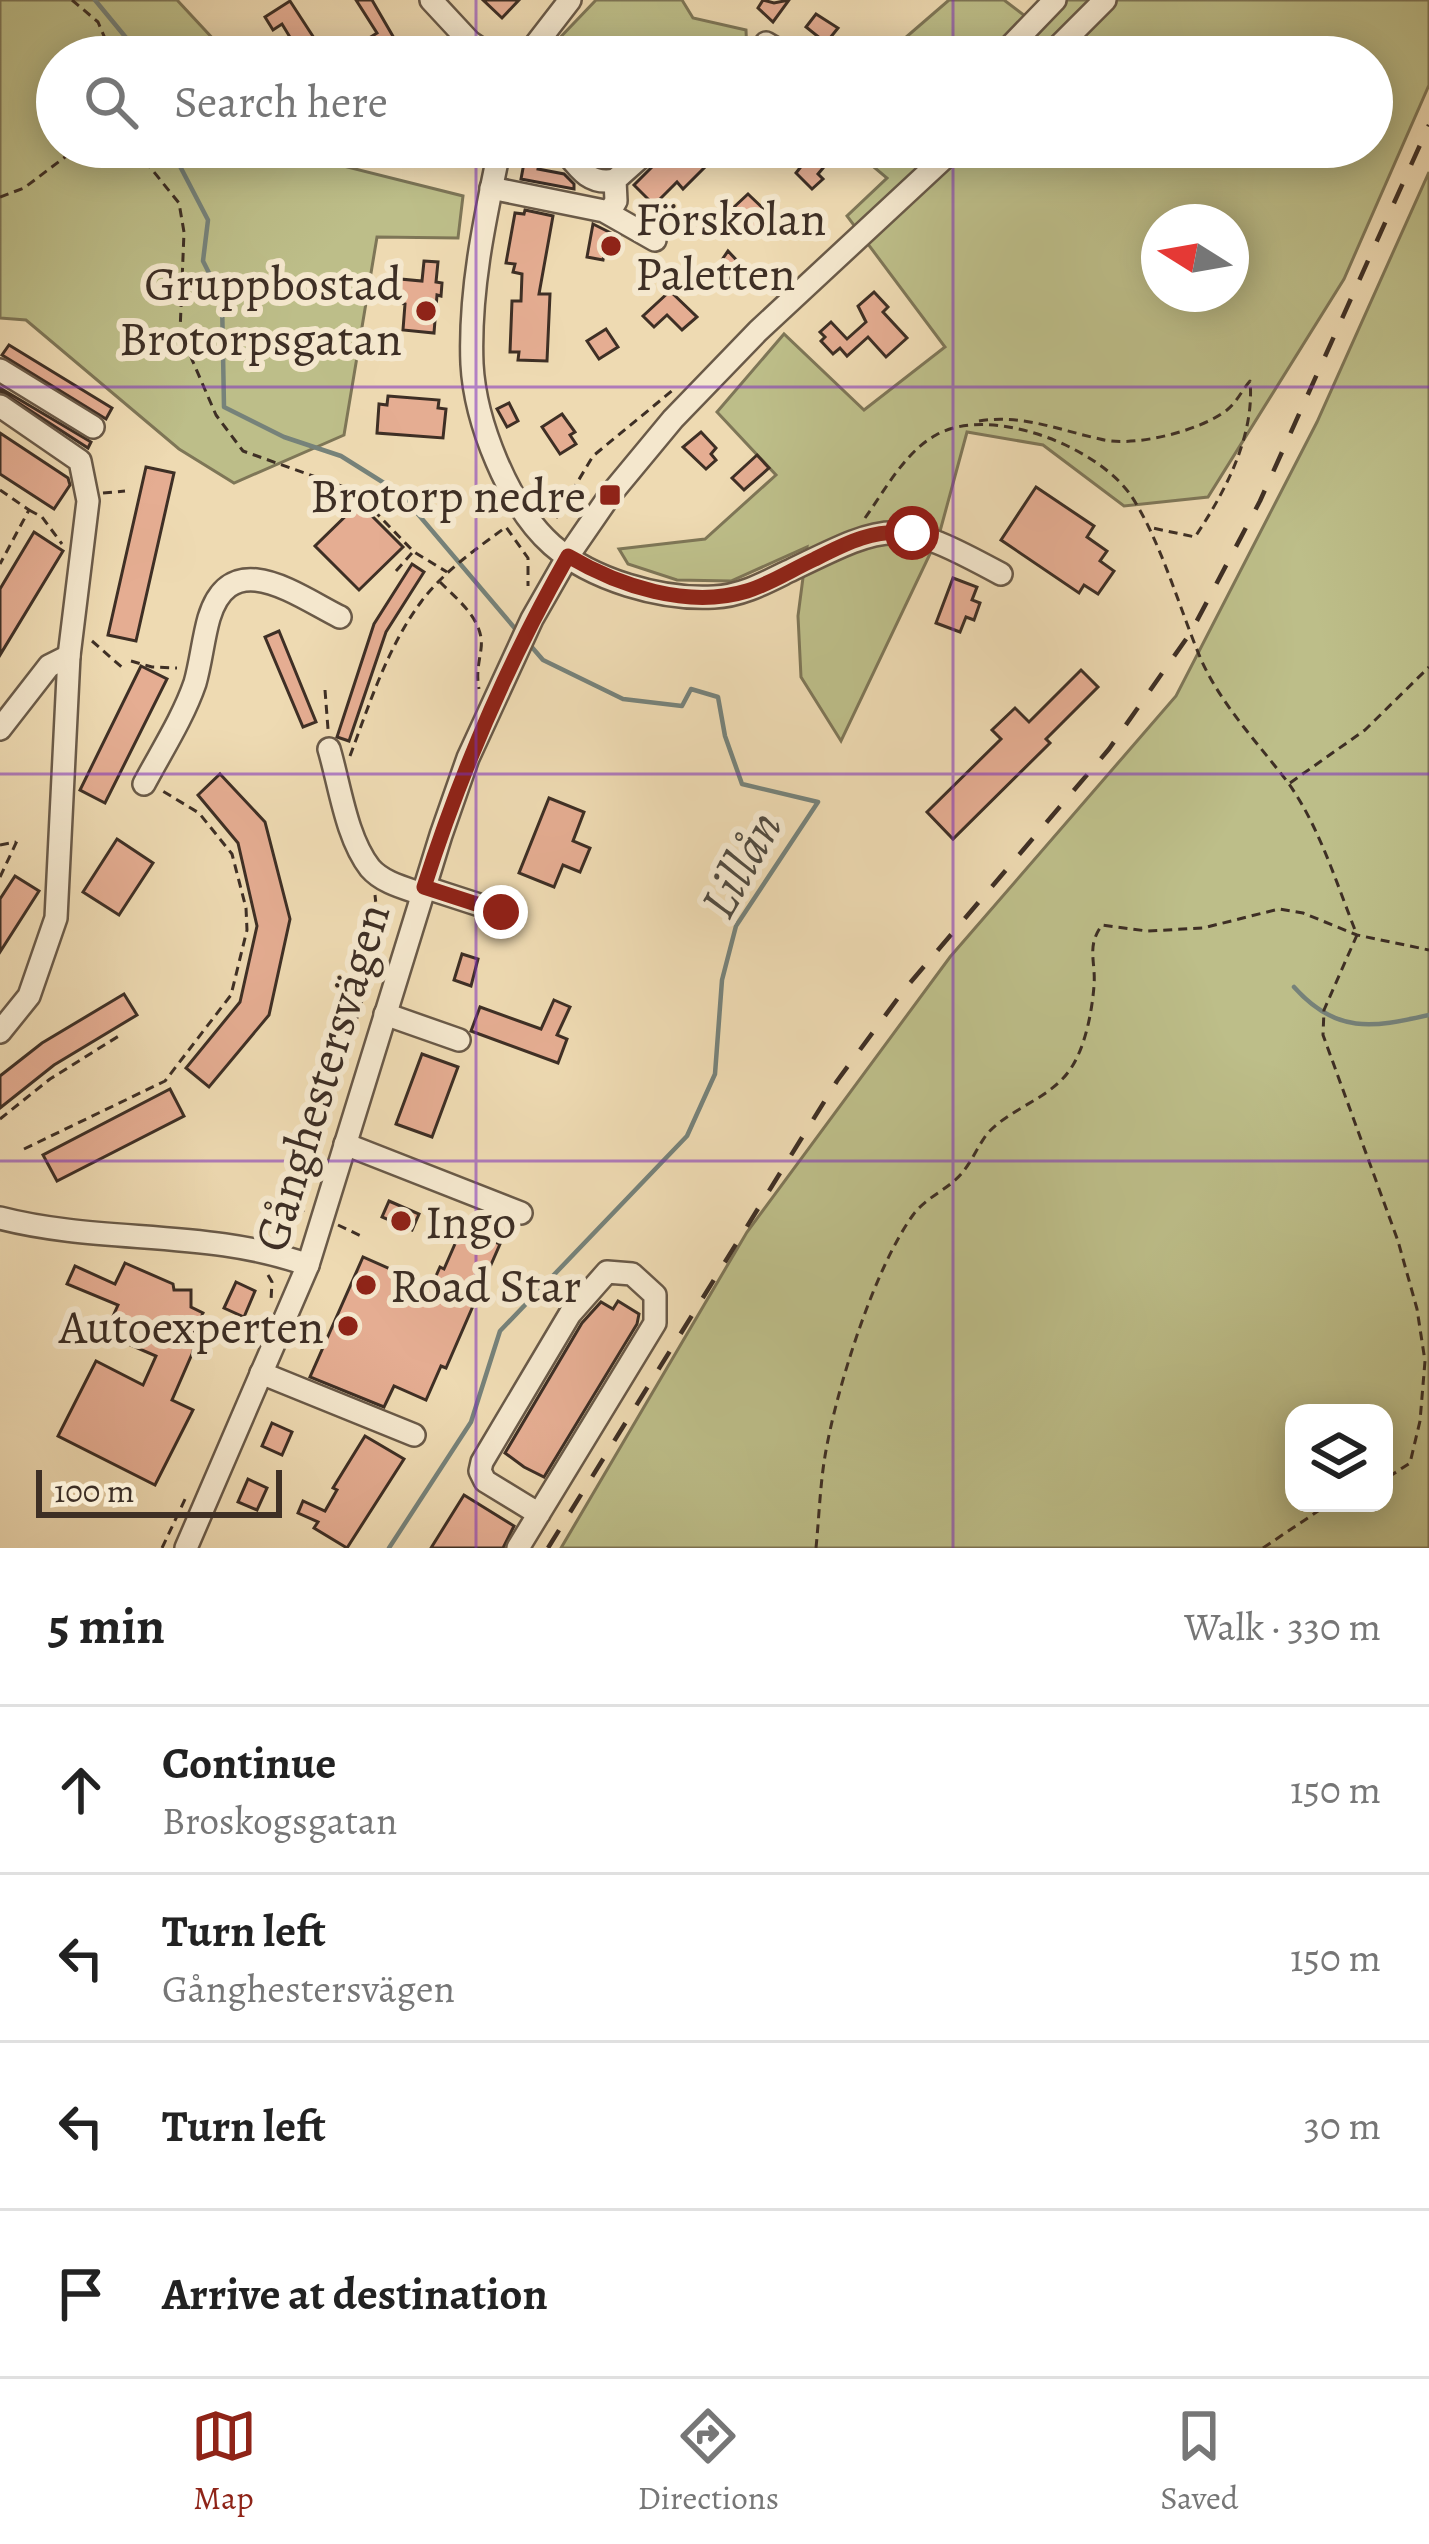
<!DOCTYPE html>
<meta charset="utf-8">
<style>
:root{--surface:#fff;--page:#f6f6f6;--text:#222;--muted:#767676;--line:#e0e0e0;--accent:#8f2418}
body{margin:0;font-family:Alegreya,serif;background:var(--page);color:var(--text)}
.controls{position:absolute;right:36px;bottom:36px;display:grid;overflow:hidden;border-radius:24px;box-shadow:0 6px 30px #0003}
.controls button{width:108px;height:108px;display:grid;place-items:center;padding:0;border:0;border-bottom:3px solid var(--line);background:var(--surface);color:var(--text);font:60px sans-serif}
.compass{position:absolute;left:1141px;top:204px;width:108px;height:108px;border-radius:50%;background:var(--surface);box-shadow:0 6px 30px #0003;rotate:281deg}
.scale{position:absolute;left:36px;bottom:30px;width:246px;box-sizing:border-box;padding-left:12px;border:6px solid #3e2f25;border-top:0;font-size:33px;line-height:42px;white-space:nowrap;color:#3e2f25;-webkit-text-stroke:9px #f4e7cd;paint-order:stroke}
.stop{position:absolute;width:36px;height:36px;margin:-27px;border:9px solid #8f2418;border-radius:50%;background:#fff}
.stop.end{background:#8f2418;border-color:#fff;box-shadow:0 3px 12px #0008}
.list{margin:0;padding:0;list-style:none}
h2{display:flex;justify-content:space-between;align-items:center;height:156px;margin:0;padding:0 48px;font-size:51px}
h2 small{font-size:39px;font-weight:400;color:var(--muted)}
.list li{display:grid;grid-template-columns:78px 1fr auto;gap:36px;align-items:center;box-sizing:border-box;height:168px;padding:0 48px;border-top:3px solid var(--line)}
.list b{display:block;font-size:45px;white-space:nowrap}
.list p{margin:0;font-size:39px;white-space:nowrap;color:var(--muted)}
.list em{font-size:39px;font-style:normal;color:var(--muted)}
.icon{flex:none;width:66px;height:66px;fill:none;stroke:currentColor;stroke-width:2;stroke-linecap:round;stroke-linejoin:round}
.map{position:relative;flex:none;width:1429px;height:1548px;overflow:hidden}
.search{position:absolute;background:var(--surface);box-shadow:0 6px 30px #0003;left:36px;right:36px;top:36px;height:132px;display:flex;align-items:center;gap:30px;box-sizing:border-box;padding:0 42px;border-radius:66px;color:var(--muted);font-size:45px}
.sheet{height:828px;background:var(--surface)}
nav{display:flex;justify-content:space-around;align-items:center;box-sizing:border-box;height:168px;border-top:3px solid var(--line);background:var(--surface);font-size:33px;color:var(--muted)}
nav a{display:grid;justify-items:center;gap:6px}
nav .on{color:var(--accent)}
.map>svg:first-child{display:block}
</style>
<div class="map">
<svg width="1429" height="1548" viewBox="0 0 1429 1548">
<rect width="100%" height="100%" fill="#eedab2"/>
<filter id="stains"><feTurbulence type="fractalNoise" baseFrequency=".00167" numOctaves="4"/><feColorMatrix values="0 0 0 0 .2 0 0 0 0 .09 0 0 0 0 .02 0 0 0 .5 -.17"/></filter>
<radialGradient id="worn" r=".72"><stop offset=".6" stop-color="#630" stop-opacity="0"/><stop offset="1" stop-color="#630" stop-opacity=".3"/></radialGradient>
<g fill="#bdbe89" stroke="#7e7657" stroke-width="3" fill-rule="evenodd">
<path d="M0,0h177l53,57h-173v90h263l19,18 124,31 -5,42 -81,-1 -33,198 -110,48 -55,-34 -153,-129 -26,-2z"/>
<path d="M596,0h86l11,18 53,12 1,27h-199l4,-11z"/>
<path d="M949,0h55l21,16 15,-16h389v85l-85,194 -136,218 -84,9 -81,-61 -76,-13 -28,103 -98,206 -40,-64 -3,-61 9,-69 -76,34 -54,-1 -49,-16 -9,-15 86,-10 71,-64 -59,-63 67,-78 80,76 81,-63 -98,-131 40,-38 -37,-31h522v-90h-489zM1159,222h72v72h-72z"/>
<path d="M1429,172v1376h-868l186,-316 203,-275 226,-261 141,-274zM1294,1413h90v90h-90z"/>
</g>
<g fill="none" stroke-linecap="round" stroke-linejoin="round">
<g stroke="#76827a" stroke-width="4.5">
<path d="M95,0l47,57"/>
<path d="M170,147l38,73 -5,41 19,38 2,108 60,30 57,19 59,37 118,139"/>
<path d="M1294,987c42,47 78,41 135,28"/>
<path d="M389,1548l82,-126 29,-91 187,-195 28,-62 7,-94 14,-54 82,-124 -76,-18 -17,-48 -7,-39 -27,-8 -9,17 -59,-7 -80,-39 -13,-15"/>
</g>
</g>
<g fill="#e5ad92" stroke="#3e2f25" stroke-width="3">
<path d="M356,0h16l26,45 -22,12 -10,-17 11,-7z"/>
<path d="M483,0h36l-17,18z"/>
<path d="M763,0l11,3 15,-3 -16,22 -15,-14z"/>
<path d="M290,1l26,40 -17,11 -17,-28 -9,6 -8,-13z"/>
<path d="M816,14l22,14 -12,15 -20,-16z"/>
<path d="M527,147h15l-4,22 26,5 10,10v5l-53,-10z"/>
<path d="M672,147h17l18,18 -24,24 -6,-7 -23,23 -20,-20z"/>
<path d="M810,155l13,13 -5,6 5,5 -11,10 -16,-16z"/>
<path d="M748,194l22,21 -15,15 -22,-22z"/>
<path d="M525,210l28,6 -14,78h11l-3,67 -29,-1 1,-8h-9l2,-51h9l1,-27 -9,-2 2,-8 -9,-1 9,-50 9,1z"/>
<path d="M593,224l28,14h-14l-4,22 -16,-3z"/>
<path d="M728,251l14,15 -14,13 -11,-12z"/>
<path d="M424,261l14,1 -2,20 6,1 -1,13 -4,-1 -3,38 -31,-3 2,-26 -18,-3 2,-23 33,3z"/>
<path d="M670,291l27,26 -15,13 -15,-15 -13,12 -11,-11z"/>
<path d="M874,292l14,15 -5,5 24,26 -21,19 -18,-20 -21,19 -7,-8 -7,6 -12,-13 4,-4 -5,-5 11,-10 16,17 19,-17 -8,-16z"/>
<path d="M606,329l12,18 -19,12 -12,-18z"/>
<path d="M9,345l103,63 -6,11 -104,-64z"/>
<path d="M0,388l91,54 -3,6 -88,-57z"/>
<path d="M388,396l51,4 -1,8 8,1 -3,29 -66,-5 2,-29 8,1z"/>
<path d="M509,403l9,18 -11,6 -10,-18z"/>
<path d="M562,414l13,18 -5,3 6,9 -16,10 -18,-27z"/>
<path d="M701,432l15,16 -5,6 5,6 -10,9 -23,-22z"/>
<path d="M0,433l68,45 2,7 -16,24 -54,-35z"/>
<path d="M757,455l12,13 -25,22 -12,-12z"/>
<path d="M146,467l28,6 -38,168 -28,-6z"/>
<path d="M1036,487l58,39 -7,11 20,14 -7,10 14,10 -16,23 -14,-9 -5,8 -78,-53z"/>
<path d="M359,503l44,44 -44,43 -44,-44z"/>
<path d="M34,532l29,19 -63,104v-66z"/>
<path d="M412,564l12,8 -38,60 -37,109 -12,-4 37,-113z"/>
<path d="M953,578l24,9 -5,13 8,3 -6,17 -8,-3 -6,15 -24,-9z"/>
<path d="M279,631l37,91 -13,5 -38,-90z"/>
<path d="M141,666l26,13 -62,124 -25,-13z"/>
<path d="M1081,670l17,17 -52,52 4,4 -97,96 -26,-27 74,-73 -9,-9 23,-22 14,14z"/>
<path d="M220,774l45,48 25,97 -21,96 -60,72 -23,-19 54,-66 17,-76 -19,-83 -40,-48z"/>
<path d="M549,798l35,14 -11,29 17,7 -10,24 -17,-7 -9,22 -35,-14z"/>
<path d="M117,839l36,24 -34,52 -36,-23z"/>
<path d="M15,876l24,15 -39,61v-53z"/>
<path d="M462,954l16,5 -7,27 -17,-6z"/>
<path d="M124,994l13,21 -83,50 -54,43v-32l42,-33z"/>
<path d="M554,1000l16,7 -13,28 10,4 -9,24 -87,-32 9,-24 61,22z"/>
<path d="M422,1054l36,13 -26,70 -36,-13z"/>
<path d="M170,1089l14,27 -127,65 -14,-26z"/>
<path d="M389,1201l30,13 -7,16 -30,-13z"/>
<path d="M462,1228l38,16 -54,124 -5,-2 -15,34 -32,-14 -10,21 -74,-30 53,-120 68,30 9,-20 4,2z"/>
<path d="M125,1263l48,21 1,6h17v17l12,6 -12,27 5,2 -4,12 -20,46 21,10 -38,75 -97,-49 38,-75 47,24 13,-29 -51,-22 13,-29 -51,-21 8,-18 40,18z"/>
<path d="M236,1282l19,9 -11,26 -20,-9z"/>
<path d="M618,1301l21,13 -2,10 -93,153 -20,-10 -19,-14 77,-130 19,-21 12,7z"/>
<path d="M272,1423l20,9 -10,23 -20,-9z"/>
<path d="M365,1436l39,23 -57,89 -33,-20 4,-6 -20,-9 5,-12 22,10 12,-21 -4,-2z"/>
<path d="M248,1479l19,9 -10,22 -19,-8z"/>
<path d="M464,1495l50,31 -11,22h-72z"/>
</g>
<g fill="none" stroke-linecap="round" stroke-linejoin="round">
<defs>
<g id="minor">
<path d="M431,0l39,42 22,15"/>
<path d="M766,43l24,14"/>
<path d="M526,57l44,-57"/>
<path d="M1000,57l55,-57"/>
<path d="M1048,57l57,-57"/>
<path d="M500,147c-15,71 -31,144 -28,217 3,57 36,142 80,181 40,35 109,55 162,52 25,-1 47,-12 69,-23 107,-52 111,-58 218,0"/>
<path d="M562,147c15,19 26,39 53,33"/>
<path d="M491,188l113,23 51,29"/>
<path d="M609,213l7,-12 -1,-21 37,-33"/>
<path d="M0,370l93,57"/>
<path d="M0,406l80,55 8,40 -19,155 -13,262 -27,78 -29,36"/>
<path d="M0,729l49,-63 20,-10"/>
<path d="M329,749c11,37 17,88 41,119 13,15 35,20 52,26"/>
<path d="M144,784c17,-32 39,-66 51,-101 6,-21 8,-44 14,-65 22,-73 87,-23 131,-1"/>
<path d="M424,887l77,25"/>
<path d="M385,1014l74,26"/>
<path d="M345,1144l176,69"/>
<path d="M0,1218c100,26 211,11 308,47"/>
<path d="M261,1373l153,62"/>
<path d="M186,1548l122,-283 133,-430 27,-77 64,-139 36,-63 42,-61 63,-76 85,-88 198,-184"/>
<path d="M518,1548l137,-225v-28l-23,-21 -25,-2 -37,42 -88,148 -2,9 5,10 54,33"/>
</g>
</defs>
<use href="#minor" stroke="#6a5a48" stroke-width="26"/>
<g stroke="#3e2f25" stroke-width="3" stroke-dasharray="9 6" stroke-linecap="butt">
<path d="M72,0l26,22 15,35"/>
<path d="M139,147l2,9 38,47 5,29 -4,100 36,83 27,36 112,40 59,61 33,20"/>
<path d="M0,197l24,-9 45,-34h26l39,-7"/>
<path d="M979,421c43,-7 80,9 121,18 33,9 100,-8 127,-29 10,-8 15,-20 23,-29 5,55 -25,111 -55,156l-47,-10"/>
<path d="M0,490l29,20 -29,54"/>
<path d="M103,493l22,-2"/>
<path d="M29,510l13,7 20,27"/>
<path d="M556,518l37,-62 80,-66"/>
<path d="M865,518c20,-28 40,-66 71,-83 55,-31 163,12 196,62 29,45 47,110 68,160 20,47 59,87 89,127 31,44 48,101 68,151l-33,75 -1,25 75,206 19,68 8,52 -5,60 -10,42 -26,17"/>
<path d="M396,571l16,-18"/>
<path d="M440,582c18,18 45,39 41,67 -2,15 -5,24 -2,40"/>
<path d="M92,641l33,29"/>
<path d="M131,661l21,6 25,1"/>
<path d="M325,690l3,39"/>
<path d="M350,756c19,-51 38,-110 71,-154 22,-30 55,-53 85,-75l22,31v28"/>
<path d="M1290,783l75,-53 64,-63"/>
<path d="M0,845l16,-3"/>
<path d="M0,877l17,-36"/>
<path d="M0,1119l50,-40 72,-45"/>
<path d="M24,1149l141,-68 66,-86 16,-65 -1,-22 -14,-54 -33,-41 -38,-23"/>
<path d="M290,1217l3,-19 34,-76 42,-146 10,-43 -4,-38"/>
<path d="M338,1225l23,11"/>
<path d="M280,1237l12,-20 12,-7"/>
<path d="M268,1275l4,7 -1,18"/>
<path d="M162,1548l25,-53"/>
<path d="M816,1548c3,-30 4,-62 9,-92 11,-66 49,-187 88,-241 13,-18 36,-26 49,-42 10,-12 16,-27 25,-39 25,-28 66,-35 86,-69 13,-22 19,-54 21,-79 2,-25 -8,-39 8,-61l45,6 56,-3 76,-19 24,4 54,22 72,15"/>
<path d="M1263,1548l67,-45"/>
</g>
<use href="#minor" stroke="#f4e7cd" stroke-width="21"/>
<path stroke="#3e2f25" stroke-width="4.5" stroke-dasharray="21 21" stroke-linecap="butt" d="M548,1548l289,-467 67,-91 205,-241 82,-117 69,-131 169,-376"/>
</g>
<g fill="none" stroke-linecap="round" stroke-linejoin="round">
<path stroke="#8f2418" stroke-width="15" d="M501,912l-77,-25c37,-116 84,-225 144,-331 51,30 120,53 179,35 23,-7 46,-22 68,-32 33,-17 59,-30 97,-26"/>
</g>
<path fill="none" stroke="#7b2cbf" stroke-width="3" stroke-opacity="0.55" d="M476,0v57M953,0v57M476,147v1401M953,147v1401M0,387h1429M0,774h1429M0,1161h1429"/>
<g fill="#8f2418" stroke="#f4e7cd" stroke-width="4.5">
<circle cx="611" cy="246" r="12"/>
<circle cx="426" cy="311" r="12"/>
<rect x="598" y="483" width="24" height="24" rx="6"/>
<circle cx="401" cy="1221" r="12"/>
<circle cx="366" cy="1285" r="12"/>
<circle cx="348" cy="1326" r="12"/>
</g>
<g text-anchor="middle" stroke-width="12" stroke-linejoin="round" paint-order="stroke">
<g font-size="48" fill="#3e2f25" stroke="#f4e7cd" text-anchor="start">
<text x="635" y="235">Förskolan<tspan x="635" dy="55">Paletten</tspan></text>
<text x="402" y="300" text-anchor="end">Gruppbostad<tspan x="402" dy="55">Brotorpsgatan</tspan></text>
<text x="586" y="512" text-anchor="end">Brotorp nedre</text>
<text x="425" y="1238">Ingo</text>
<text x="390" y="1302">Road Star</text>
<text x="324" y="1343" text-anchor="end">Autoexperten</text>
</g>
<g font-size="48" fill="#3e2f25" stroke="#f4e7cd">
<text transform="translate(321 1077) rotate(-73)" y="17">Gånghestersvägen</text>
</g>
<g font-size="51" font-style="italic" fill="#514b41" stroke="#f4e7cd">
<text transform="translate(740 864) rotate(-61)" y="18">Lillån</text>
</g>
</g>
<rect width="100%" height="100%" filter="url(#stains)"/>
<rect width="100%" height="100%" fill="url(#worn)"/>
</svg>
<div class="controls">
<button><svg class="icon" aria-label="layers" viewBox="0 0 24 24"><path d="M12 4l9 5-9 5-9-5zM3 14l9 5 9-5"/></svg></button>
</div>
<svg class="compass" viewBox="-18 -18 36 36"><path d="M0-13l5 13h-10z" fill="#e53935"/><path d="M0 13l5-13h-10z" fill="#767676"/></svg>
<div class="scale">100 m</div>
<div class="stop" style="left:912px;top:533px"></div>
<div class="stop end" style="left:501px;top:912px"></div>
<div class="search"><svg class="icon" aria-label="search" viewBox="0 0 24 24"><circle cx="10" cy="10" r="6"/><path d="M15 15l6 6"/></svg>Search here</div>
</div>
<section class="sheet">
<h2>5 min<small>Walk · 330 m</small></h2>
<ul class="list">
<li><svg class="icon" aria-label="ahead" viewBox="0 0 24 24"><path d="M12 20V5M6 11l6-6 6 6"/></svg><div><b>Continue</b><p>Broskogsgatan</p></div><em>150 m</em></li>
<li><svg class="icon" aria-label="left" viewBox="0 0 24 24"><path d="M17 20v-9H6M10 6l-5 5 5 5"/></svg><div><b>Turn left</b><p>Gånghestersvägen</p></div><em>150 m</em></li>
<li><svg class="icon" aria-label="left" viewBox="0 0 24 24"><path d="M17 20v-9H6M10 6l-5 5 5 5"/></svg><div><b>Turn left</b></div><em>30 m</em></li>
<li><svg class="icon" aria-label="arrive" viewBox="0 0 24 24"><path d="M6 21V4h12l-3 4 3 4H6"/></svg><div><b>Arrive at destination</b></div></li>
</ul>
</section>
<nav>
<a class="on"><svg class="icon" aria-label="map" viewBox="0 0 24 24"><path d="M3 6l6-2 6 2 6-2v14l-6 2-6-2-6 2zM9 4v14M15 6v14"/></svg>Map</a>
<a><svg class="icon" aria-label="directions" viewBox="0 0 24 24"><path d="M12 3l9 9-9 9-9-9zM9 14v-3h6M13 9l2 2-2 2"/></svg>Directions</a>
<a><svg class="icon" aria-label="saved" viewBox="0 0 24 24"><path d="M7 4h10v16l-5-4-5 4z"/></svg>Saved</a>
</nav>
